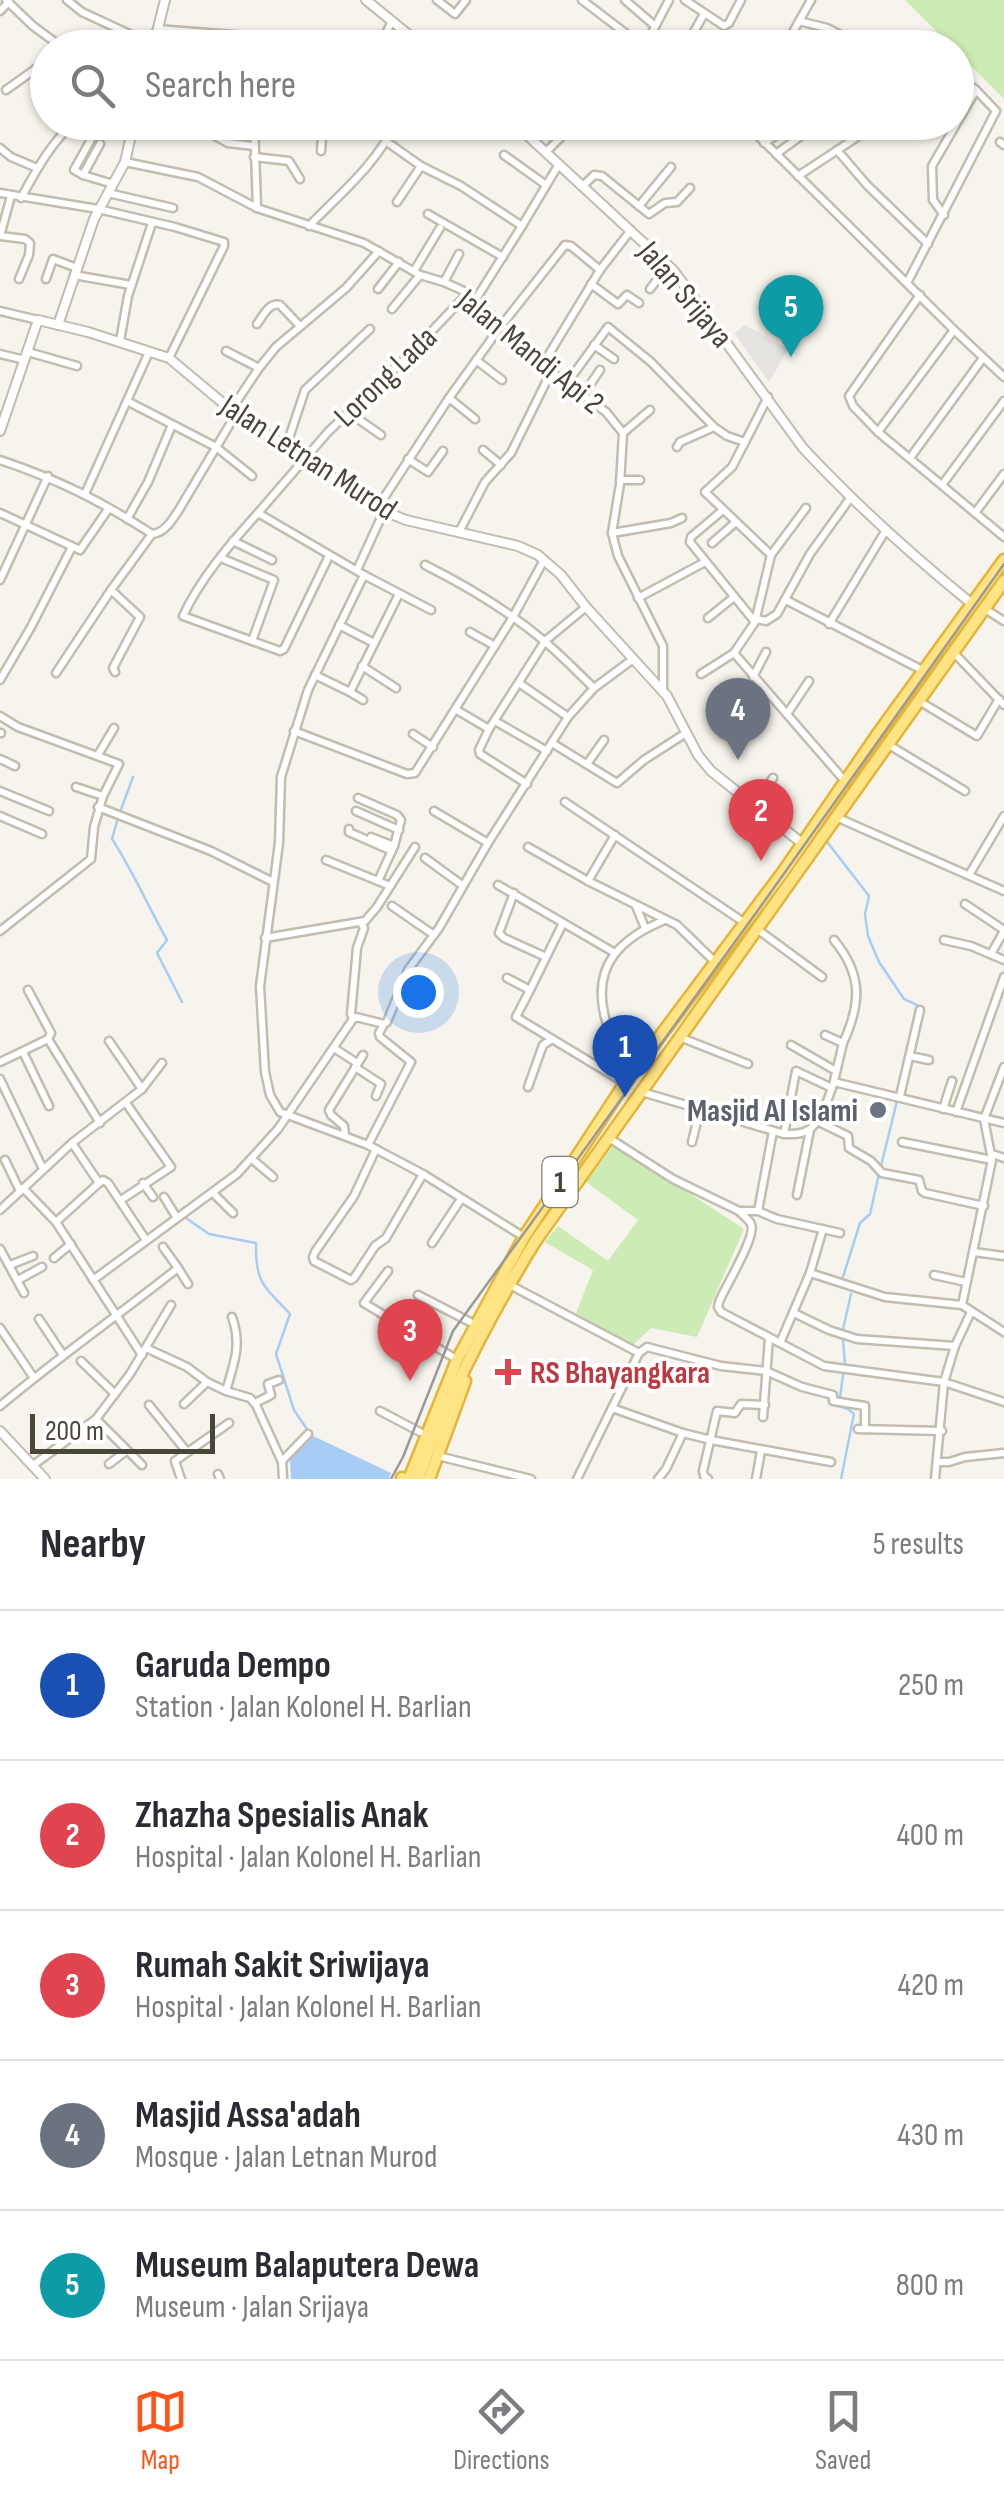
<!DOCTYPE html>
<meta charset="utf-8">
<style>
:root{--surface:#fff;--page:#f2f2f3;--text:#2b2b33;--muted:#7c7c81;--line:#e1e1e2;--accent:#ff531a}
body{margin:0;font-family:"Sofia Sans Condensed",sans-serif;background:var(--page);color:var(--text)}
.scale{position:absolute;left:30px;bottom:25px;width:185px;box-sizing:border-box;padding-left:10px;border:5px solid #4b4639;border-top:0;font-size:28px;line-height:35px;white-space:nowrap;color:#4b4639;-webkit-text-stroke:8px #fff;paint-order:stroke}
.you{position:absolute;left:418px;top:992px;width:35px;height:35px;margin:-25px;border:8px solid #fff;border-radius:50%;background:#1a73e8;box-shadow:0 0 0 15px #1a73e833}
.badge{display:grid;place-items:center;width:65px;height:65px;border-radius:50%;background:var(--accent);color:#fff;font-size:32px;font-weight:700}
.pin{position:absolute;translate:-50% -82px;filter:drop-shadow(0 2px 5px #0008)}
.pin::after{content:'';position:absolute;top:52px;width:35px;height:30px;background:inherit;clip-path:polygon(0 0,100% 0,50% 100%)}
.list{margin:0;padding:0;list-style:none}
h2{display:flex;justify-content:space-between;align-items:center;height:130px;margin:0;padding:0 40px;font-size:42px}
h2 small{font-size:32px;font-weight:400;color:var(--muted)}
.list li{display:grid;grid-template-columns:65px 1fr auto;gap:30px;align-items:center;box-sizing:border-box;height:150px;padding:0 40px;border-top:2px solid var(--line)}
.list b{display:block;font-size:38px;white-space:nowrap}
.list p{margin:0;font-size:32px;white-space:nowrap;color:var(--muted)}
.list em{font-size:32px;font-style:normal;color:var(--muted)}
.icon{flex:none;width:55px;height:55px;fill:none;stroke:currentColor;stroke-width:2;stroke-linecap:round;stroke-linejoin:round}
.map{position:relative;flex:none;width:1004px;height:1479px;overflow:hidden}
.search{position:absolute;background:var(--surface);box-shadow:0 2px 8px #0004;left:30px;right:30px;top:30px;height:110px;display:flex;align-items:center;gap:25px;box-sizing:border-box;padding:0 35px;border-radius:55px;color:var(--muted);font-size:38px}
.sheet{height:880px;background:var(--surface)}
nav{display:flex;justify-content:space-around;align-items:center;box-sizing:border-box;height:140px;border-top:2px solid var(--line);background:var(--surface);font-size:28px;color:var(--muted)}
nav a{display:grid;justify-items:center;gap:5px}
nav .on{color:var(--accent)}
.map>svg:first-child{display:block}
</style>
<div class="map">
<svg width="1004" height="1479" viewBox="0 0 1004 1479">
<rect width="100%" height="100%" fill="#f6f4ec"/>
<g fill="#cdebb4">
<path d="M905,0h99v99l-47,-47 -1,-4 -4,-1z"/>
<path d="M614,1144l130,85 -47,108 -46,-9 -20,19 -55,-34 17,-43 -48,-28 13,-16 50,35 30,-41 -52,-38z"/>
</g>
<path fill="#e5e4e0" d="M745,325l43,24 -19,33 -35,-49z"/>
<path fill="#a7cdf4" d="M311,1435l80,38 -2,6h-98l-1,-19z"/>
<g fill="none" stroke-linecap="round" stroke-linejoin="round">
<g stroke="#a7cdf4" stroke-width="2.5">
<path d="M120,812l13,-35"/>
<path d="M118,818l-6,21c21,32 36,67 55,101l-10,13 25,49"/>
<path d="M828,843l41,53 -4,18 3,22 11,26 25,37 13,6 -7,33"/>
<path d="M881,1166l16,-65"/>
<path d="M186,1218l23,16 47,9c-1,40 8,43 34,71l-14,40 18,56 17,25"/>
<path d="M842,1280l18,-57 10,-9 9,-40"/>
<path d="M843,1329l8,-35"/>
<path d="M843,1340l2,25"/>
<path d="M840,1398l3,-23"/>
<path d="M839,1406l9,3 6,5 -13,65"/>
</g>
<defs>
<g id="minor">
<path d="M6,0l27,26 30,22"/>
<path d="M67,0l15,12 71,33"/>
<path d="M437,0l18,14 11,-14"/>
<path d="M582,0l63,48"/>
<path d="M625,0l30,26"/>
<path d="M685,0l39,26 5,-3 12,-23"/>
<path d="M0,11l9,-9"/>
<path d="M799,21l28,7 31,16 1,4"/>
<path d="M157,29l151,12"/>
<path d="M645,46l24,-46"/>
<path d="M379,48l13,-27"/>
<path d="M494,48l9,-6 8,4"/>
<path d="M685,48l19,-34"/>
<path d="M784,48l27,-48"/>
<path d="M6,90l42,-30"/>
<path d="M190,122l38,21 26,3"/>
<path d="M254,122l3,86"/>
<path d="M744,122l210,208 50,47"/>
<path d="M112,124l19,13"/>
<path d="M914,133l4,-11"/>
<path d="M93,136l-19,34 9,5 30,9"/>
<path d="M387,142l34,24 40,20 61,40"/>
<path d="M1000,142l4,3"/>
<path d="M764,143l33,-21"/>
<path d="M0,148l11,9 26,11"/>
<path d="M837,150l30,35 61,59"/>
<path d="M321,151l2,-27 67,10"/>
<path d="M546,152l30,-30"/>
<path d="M776,154l44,-32"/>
<path d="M504,155l42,30"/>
<path d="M254,157l35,4 11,18"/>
<path d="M125,162l73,15 59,31 107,35 56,32 24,7 24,11 83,79 55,40 17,21 -3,51 -8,49 6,23 45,90v45"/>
<path d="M83,175l17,-31"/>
<path d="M798,176l82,-54"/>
<path d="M583,186l11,-11 8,1 47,38 16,-11 12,-1 13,-14"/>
<path d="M0,193l98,16 77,18 49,15v4l-55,112"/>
<path d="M108,193l65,15"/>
<path d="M21,198c15,-27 30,-56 54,-76"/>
<path d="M397,202l24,-36"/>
<path d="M639,206l32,-39"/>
<path d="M428,214l75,43"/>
<path d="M944,215l-11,-15 -1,-34 44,-76"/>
<path d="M309,226c31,-32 68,-62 87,-104"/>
<path d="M0,236l25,3 5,4 -1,12 -10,24"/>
<path d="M0,236l11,-40"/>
<path d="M414,271l26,-43"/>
<path d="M74,275l57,10"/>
<path d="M46,279l7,-20 24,9"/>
<path d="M444,282l15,-28"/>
<path d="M907,283l89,-172 -20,-21 -20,-15"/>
<path d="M591,284l27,20 9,-9 12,8"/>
<path d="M378,289l21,-27"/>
<path d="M650,289l18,-24"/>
<path d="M920,295l-71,101 4,10 25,26 126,105"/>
<path d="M476,299l46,-73 37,-62"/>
<path d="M392,309l28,-34"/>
<path d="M0,311l38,9"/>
<path d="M257,324c6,-8 12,-22 23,-19l20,21"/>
<path d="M120,341l8,-45 24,-73"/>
<path d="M594,345l20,14"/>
<path d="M226,351l33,17"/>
<path d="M28,352l49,14"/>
<path d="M0,354l25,6"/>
<path d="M476,360l26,20"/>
<path d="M543,364l57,-94 31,-40"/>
<path d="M567,383l41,-56 43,35 63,65"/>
<path d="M583,395l17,-25"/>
<path d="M449,398l26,21"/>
<path d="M127,401l89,46 36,29"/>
<path d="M231,410l28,-42 17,-21 70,-59 33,-37"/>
<path d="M348,412l33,23"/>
<path d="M878,432l76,-102"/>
<path d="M623,433l27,-23"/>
<path d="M745,442l-13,25 -27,25 66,63"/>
<path d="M286,447l19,-57 65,-61"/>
<path d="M677,447l3,-5 34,-15 13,9 18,6 23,-45"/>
<path d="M483,450l18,15"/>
<path d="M910,458l73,-100"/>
<path d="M408,459l20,13 15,-21"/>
<path d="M0,460c57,19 101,41 152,74 13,-1 21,-15 28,-26l56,-94"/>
<path d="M620,480h20"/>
<path d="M942,485l62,-84"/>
<path d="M85,494l64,-142"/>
<path d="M378,507l71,-109 52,-72 64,-81 6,1 29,24"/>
<path d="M723,510l-32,27 -1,5 65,80"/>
<path d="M0,513l80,37 29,-42"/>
<path d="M258,513l70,-81 81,-77 59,-62"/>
<path d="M975,513l29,-39"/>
<path d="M127,519l21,-37 24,-57"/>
<path d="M459,532l26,-50 26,-29 40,-81"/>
<path d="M612,533l59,-10 11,-5"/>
<path d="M233,541l39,19"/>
<path d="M712,543l24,-21"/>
<path d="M329,556l-45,93 -4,2 -97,-35c17,-37 47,-72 75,-103l106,62 67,35"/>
<path d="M221,558l53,22 -22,61"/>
<path d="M425,565c42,21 82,45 118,75 18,15 34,32 51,48"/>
<path d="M357,570l27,-59"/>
<path d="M364,575l-56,115 -27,87 -2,66 -19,143 5,86 5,23 10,17 88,33 55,29 101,63"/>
<path d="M0,580l48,-104"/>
<path d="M111,590l29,27 -27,51 2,4"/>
<path d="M638,598l67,-36"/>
<path d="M786,600l138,71"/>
<path d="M985,609l19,12"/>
<path d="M708,618l26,-21"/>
<path d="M757,619l9,2 11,-7 33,-60 41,-57"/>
<path d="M829,624l57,-94"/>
<path d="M339,625l35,18"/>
<path d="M470,632l25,14"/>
<path d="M734,653l110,127"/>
<path d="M954,653l50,52"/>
<path d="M362,666l34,22"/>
<path d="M56,673l55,-83 41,-56"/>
<path d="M701,674l33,-21 21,-31 16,-67 35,-47"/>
<path d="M315,675l35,17 49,-98"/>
<path d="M753,677l13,-25"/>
<path d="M0,680l31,-53 41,-80"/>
<path d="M519,683l49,34"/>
<path d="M350,692l13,8"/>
<path d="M919,701l58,35 22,-37"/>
<path d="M455,709l34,20"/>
<path d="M787,714l22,-33"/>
<path d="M0,716l18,11 101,37 -16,32 -27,-9"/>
<path d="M495,721l52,30"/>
<path d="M294,731l113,43 8,-1 98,-156 31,-57"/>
<path d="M0,733h1"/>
<path d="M413,734l20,13"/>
<path d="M552,743l65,40 27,-23 42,-27"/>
<path d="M889,745l76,46"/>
<path d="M98,755l16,-27"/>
<path d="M0,759l15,7"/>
<path d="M587,764l17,-24"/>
<path d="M527,784l-47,-30 -1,-4 10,-21 56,-88 41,-34"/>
<path d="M0,791l49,20"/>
<path d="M358,798l39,17 4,5 -7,26 -16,35 12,5"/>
<path d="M565,802l180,121"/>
<path d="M753,805l20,-27"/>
<path d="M98,807l113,44 62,31"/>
<path d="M356,811l43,19"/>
<path d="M434,811l54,32 80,-126 26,-29 38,-28"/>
<path d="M0,816l42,18"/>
<path d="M836,817l168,74"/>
<path d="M740,828l15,-20"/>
<path d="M349,829v3l43,19"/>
<path d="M371,837l23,9"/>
<path d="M528,847l60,34 89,44 39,38"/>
<path d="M425,858l37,27"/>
<path d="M326,860l52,21"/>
<path d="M969,875l35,-59"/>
<path d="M588,881l27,-46"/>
<path d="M498,885l117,68"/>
<path d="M514,893l-15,40 5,5 42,19"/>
<path d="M965,904l39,26"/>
<path d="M392,906l42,29"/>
<path d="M636,906l9,22"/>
<path d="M757,929l65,48"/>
<path d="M0,931l91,-72 3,-32 9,-31"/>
<path d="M265,938l100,-17 12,-14 38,-60"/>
<path d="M834,940c29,35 27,64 9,103"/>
<path d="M944,940l27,6 33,14"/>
<path d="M991,954l13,-23"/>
<path d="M507,978l23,12 -14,27 109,66"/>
<path d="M28,990l23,43 -3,6"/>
<path d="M530,990l33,-67"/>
<path d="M353,1019l3,-2 28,7 3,-2 21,-52 31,-42 49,-85"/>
<path d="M825,1035l18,8 -9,38"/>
<path d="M682,1038l66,26"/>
<path d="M48,1039l52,84"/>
<path d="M109,1041l33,48"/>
<path d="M791,1045l45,26"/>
<path d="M334,1048l23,15"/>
<path d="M23,1052l26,54"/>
<path d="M910,1056l19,4"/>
<path d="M0,1062l48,-23"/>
<path d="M355,1067l26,17 -5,12"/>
<path d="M1004,1067l-20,52 8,41 -30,145 42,27"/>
<path d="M634,1070c-26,-27 -46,-80 -20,-115 13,-17 31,-27 51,-35"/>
<path d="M0,1079l43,90"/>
<path d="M528,1087l15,-42 8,-5"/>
<path d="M642,1092l142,42c8,0 18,1 26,-5 12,-9 19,-33 24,-47l170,41"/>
<path d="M900,1096l20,-86"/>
<path d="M943,1109l9,-28"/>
<path d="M956,1112l48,-135"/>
<path d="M817,1121l31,15 1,12 22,13 11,12 37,7 3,11 3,2 59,13"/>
<path d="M784,1134l12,-63 36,17"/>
<path d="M345,1135l-1,-9 -13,-11 -2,-5 34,-55"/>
<path d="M609,1138l64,41 66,32h19l19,8 63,14"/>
<path d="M692,1142l8,-33"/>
<path d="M902,1142l90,18"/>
<path d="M72,1143l27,40 4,-3 5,3 38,57"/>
<path d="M368,1145l43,-83 -31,-25 -1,-4 5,-9"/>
<path d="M376,1149l-22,47 -39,56 -2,5 1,4 37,19 3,-2 21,-32 11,-8 37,-64"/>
<path d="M992,1154l12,4"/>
<path d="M252,1159l21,18"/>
<path d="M5,1160l15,31"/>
<path d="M143,1183l10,14"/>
<path d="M23,1188l33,34 86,133"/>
<path d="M213,1193l20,20"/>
<path d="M797,1195l13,-65"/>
<path d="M164,1197l13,21"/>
<path d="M121,1200l50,-33 -45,-64"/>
<path d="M0,1210l72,-67 70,-54 20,-26"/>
<path d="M739,1211c4,5 10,8 12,13 6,12 -26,63 -32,78l-1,5 3,5 103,54 120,16 60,20"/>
<path d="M758,1211l15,-80"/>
<path d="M56,1222l43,-39"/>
<path d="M432,1243l29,-44"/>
<path d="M0,1249l24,44"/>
<path d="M974,1252l30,4"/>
<path d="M54,1258l17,-14"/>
<path d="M10,1265l23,-9"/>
<path d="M178,1268l10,16"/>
<path d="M388,1271l-24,32 92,56"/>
<path d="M810,1273l13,-44"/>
<path d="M934,1275l32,7"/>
<path d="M18,1280l24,-13"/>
<path d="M93,1280l144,-106 41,-45 75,-110 -2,-5 6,-66 7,-20 -3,-5"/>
<path d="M510,1285l129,68"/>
<path d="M418,1295l58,30"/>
<path d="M794,1313l35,17 28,9 98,7"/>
<path d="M39,1319l24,36"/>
<path d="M0,1328l34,50"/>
<path d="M780,1343l30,-70 75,24 77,8"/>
<path d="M146,1348l41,19 20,15 19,9 24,7 6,7 26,57"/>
<path d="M81,1361l34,33"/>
<path d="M588,1373l40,5"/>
<path d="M226,1391c8,-28 16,-46 6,-74"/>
<path d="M255,1403l16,-8 -3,-11 11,-4"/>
<path d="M184,1404l23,-22"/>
<path d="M149,1405l38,47"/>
<path d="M0,1406c57,-48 119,-91 178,-138l-15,-21"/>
<path d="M612,1408l71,25 28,7 120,22"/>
<path d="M380,1411l40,21"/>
<path d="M763,1417l6,-79"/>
<path d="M96,1419l46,46"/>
<path d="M858,1429l84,2"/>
<path d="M438,1456l93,23"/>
<path d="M938,1462h11l16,-5 39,-4"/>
<path d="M109,1464l17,-13"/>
<path d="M32,1466l64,-47 34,-45 41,-69"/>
<path d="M218,1474l2,5"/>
<path d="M181,1479l-6,-18 54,-38"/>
<path d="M283,1479l-1,-18 26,-27"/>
<path d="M577,1479l62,-126 8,-6 74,19 45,5 36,16 31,8v6l32,5v23"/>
<path d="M658,1479l8,-10 17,-36"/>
<path d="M708,1479l-4,-3 -1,-5 14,-60 18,2 6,-9 24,1"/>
<path d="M756,1479l5,-28"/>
<path d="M935,1479l9,-97 11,-36 16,-34"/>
</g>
<g id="tertiary">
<path d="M366,0l59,48"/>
<path d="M153,48l12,-48"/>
<path d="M513,122l161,149 129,177c52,56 110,108 169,156"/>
<path d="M58,325l36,-106 31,-57 9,-40"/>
<path d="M0,431l38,-111 50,12 81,26 67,56 148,97 22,9 112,26 20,9 23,20 25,32 81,89 31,59 13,16 92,73"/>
<path d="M0,1431l45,48"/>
</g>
<g id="trunk">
<path d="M402,1478v1"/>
<path d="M409,1479l48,-119 67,-123 101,-154 158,-211 94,-137 127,-175"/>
<path d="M418,1479c29,-82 71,-162 116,-236l470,-662"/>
<path d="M429,1479l36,-98"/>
</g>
</defs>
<use href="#minor" stroke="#c2bdae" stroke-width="11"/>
<use href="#tertiary" stroke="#c2bdae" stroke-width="12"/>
<use href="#trunk" stroke="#e4b538" stroke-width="15"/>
<use href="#minor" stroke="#fff" stroke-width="6"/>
<use href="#tertiary" stroke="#fff" stroke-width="8"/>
<use href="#trunk" stroke="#ffe485" stroke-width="10"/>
<path stroke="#9a9a9a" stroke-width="2.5" d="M391,1479l12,-22 50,-126 313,-432 238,-335"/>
</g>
<circle fill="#6b7280" stroke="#fff" stroke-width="4" cx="878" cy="1110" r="10"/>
<path fill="#e0444e" stroke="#fff" stroke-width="4" d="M503 1357h10v10h10v10h-10v10h-10v-10h-10v-10h10z"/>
<g text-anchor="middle" stroke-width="8" stroke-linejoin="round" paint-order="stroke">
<rect fill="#fff" stroke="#817e74" stroke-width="2.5" x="542.5" y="1157" width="35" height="50" rx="8"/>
<g font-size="30" font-weight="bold" fill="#4b4639">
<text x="560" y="1192">1</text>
</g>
<g font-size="32" fill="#4b4639" stroke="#fff">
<text transform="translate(686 294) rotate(50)" y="11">Jalan Srijaya</text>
<text transform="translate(531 351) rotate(39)" y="11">Jalan Mandi Api 2</text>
<text transform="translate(385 376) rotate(-44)" y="11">Lorong Lada</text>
<text transform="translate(309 457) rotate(33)" y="11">Jalan Letnan Murod</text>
</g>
<g font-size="32" font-weight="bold" fill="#5b616d" stroke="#fff" text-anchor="end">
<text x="858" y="1121">Masjid Al Islami</text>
</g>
<g font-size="32" font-weight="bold" fill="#be3a42" stroke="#fff" text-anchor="start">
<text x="530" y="1383">RS Bhayangkara</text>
</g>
</g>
</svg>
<div class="scale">200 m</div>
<div class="you"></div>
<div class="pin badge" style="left:625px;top:1097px;background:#1a4fb4">1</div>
<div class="pin badge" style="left:761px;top:861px;background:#e0444e">2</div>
<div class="pin badge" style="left:410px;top:1381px;background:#e0444e">3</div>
<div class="pin badge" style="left:738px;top:760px;background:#6b7280">4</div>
<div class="pin badge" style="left:791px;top:357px;background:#0f9aa8">5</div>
<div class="search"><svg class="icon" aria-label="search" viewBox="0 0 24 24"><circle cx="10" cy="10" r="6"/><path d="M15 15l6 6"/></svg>Search here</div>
</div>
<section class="sheet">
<h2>Nearby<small>5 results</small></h2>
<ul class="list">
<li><span class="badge" style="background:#1a4fb4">1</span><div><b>Garuda Dempo</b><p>Station · Jalan Kolonel H. Barlian</p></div><em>250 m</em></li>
<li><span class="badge" style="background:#e0444e">2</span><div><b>Zhazha Spesialis Anak</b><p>Hospital · Jalan Kolonel H. Barlian</p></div><em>400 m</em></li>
<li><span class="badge" style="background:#e0444e">3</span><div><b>Rumah Sakit Sriwijaya</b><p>Hospital · Jalan Kolonel H. Barlian</p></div><em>420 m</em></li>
<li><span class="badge" style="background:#6b7280">4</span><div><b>Masjid Assa'adah</b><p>Mosque · Jalan Letnan Murod</p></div><em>430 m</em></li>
<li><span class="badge" style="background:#0f9aa8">5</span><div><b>Museum Balaputera Dewa</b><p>Museum · Jalan Srijaya</p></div><em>800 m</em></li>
</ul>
</section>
<nav>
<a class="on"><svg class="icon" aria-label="map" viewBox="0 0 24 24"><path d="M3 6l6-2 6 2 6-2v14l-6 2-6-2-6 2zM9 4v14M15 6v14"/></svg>Map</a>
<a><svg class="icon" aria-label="directions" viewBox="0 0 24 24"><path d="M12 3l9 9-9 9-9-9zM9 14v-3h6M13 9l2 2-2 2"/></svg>Directions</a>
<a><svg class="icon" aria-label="saved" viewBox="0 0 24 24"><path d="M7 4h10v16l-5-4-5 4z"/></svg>Saved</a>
</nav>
